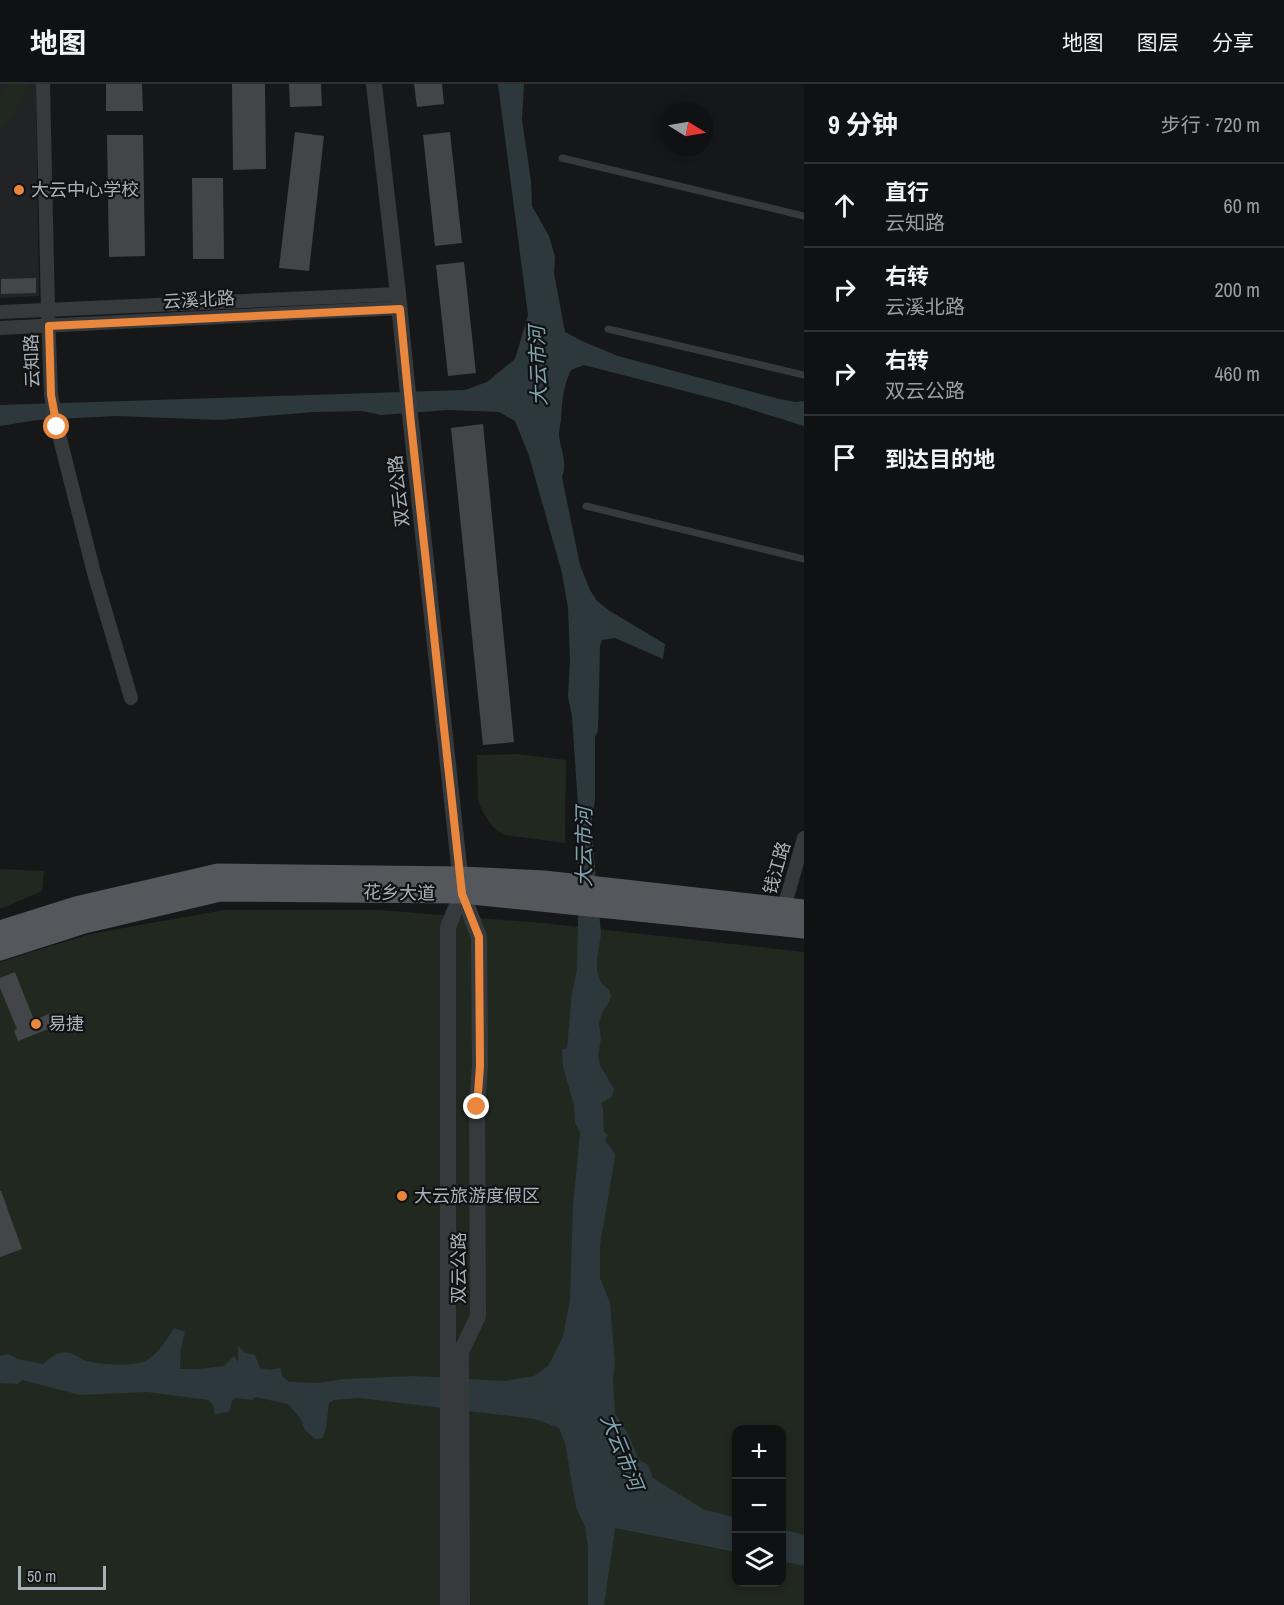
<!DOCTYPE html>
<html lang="zh">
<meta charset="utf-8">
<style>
:root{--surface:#101112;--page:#191a1b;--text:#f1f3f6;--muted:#9c9d9f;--line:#303132}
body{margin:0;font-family:"Archivo Narrow","Noto Sans SC",sans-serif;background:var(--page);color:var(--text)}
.controls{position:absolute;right:18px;bottom:18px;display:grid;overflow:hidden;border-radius:12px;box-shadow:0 3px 9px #0003}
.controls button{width:54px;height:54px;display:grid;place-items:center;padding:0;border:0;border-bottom:2px solid var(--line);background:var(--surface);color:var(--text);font:30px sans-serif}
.compass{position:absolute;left:660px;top:18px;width:54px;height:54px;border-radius:50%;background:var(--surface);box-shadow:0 3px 9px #0003;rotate:101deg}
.scale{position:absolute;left:18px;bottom:15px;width:88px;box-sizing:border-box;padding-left:6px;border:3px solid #a9b1b8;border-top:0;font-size:16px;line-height:21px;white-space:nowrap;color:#a9b1b8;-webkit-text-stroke:4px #111213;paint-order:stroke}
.stop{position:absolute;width:18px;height:18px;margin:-14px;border:4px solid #ea873c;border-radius:50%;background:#fff}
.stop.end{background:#ea873c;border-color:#fff;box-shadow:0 2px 6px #0008}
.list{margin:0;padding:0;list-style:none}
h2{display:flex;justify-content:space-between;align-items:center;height:78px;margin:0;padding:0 24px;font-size:26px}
h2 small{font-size:20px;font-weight:400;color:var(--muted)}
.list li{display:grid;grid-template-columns:39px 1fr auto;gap:18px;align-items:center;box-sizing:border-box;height:84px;padding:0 24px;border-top:2px solid var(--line)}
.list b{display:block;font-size:22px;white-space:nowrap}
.list p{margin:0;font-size:20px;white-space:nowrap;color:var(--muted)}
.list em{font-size:20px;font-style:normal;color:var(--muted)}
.icon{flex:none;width:33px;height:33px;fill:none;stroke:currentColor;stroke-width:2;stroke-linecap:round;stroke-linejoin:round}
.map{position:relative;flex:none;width:804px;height:1521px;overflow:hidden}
header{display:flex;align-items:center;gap:36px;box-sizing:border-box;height:84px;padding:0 30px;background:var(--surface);border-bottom:2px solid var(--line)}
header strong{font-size:28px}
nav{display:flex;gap:33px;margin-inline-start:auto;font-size:21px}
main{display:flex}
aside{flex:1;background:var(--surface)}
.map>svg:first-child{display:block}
</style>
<header>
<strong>地图</strong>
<nav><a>地图</a><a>图层</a><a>分享</a></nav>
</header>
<main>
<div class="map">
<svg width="804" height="1521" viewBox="0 0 804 1521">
<rect width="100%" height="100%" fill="#161718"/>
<path fill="#222325" d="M0,0h36l3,212 -39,2z"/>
<g fill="#212820" fill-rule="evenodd">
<path d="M8,0h20c-5,17 -14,32 -28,43v-28z"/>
<path d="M517,670l49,6 -1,83 -61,-8 -11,-8 -9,-13 -6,-13 -1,-46z"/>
<path d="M0,785l44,2 -2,20 -42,18z"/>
<path d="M224,826h155l164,13 261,29v653h-804v-643l90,-28zM736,1346h46v152h-46z"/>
</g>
<g fill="#2d383c">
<path d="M498,0h26l-2,36 9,61 1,25 17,30 6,21 -1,16 11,59 17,9 36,15 161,43 17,3 8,-1v25l-77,-24 -143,-37 -13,5c-8,17 -9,32 -10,51 -1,4 -2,9 -2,14 1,14 9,27 3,42l18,88 10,25 7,11 13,10 55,33 -2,15 -48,-21 -13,2 -2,6 -2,85 -3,6v63l-4,24 10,110 -4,25v12l4,12 8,7 2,5 -2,7 -7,11 -3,10 2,16 -3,16 2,10 14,24 -2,8 -11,6 2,5 1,24 4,3 -3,5 10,14v3l-15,88v33l10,25 5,61 -2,16 2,33 12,19 12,28 9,5 5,13 50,31 33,9v34l-121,-24 -11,77h-16v-58l-3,-20 -9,-20 -11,-64 -6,-15 -24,-9 -176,-21 -25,2 -5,3 -3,25 -3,10 -8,1 -10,-9 -5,-12 -12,-14 -34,-7 -1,3 -17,-2 -4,3 -3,11 -14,2 -2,-9 -4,-5 -62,-8 -67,3 -58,-15 -4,4 -18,-1v-27l8,-2 10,5 25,5c10,-9 18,-16 32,-9 4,2 8,5 12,6 13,4 49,6 60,-1 12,-7 20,-21 27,-32l11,4 -4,16 -1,21h17l27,-3 10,-10 4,6v-16l7,7 10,2 5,13 10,2 10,-2 2,8 7,6 29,1 26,-4 70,-3 90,5 30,-5 14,-10 15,-29 7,-37 3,-95 7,-72 -5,-11 -1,-17 -11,-38 -1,-17 5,-2 5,-55 5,-23 2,-103 -3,-12v-31l2,-18 -6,-90 -4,-19 2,-38 -2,-51 -6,-35 -33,-117 -14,-35 -16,-9 -51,-2 -67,5 -19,-4 -48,1 -94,8 -103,-4 -80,4 -37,6v-21l465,-15 22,-8 28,-23 13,-44z"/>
<path d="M782,1445l22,6v31l-22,-5z"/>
</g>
<g fill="#434548">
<path d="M106,0h36l1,27h-37z"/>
<path d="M232,0h33l1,85 -33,1z"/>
<path d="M289,0h32l1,22 -32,1z"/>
<path d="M414,0h28l2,20 -27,3z"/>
<path d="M295,48l29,4 -15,135 -30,-3z"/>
<path d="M450,48l12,111 -27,3 -12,-111z"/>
<path d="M107,51h36l2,121 -36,1z"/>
<path d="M192,94h31l1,81h-31z"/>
<path d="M464,178l12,111 -28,3 -12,-111z"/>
<path d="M36,194v15l-35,1v-15z"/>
<path d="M483,340l31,318 -31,3 -32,-317z"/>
<path d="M15,888l19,48 17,-7 5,13 -38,15 -4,-10 3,-2 -17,-41v-10z"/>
<path d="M0,1107h1l21,58 -22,8z"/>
</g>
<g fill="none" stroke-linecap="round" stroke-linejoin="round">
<g stroke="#373a3d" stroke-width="7">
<path d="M562,74l242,58"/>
<path d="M608,245l196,46"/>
<path d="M586,422l218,53"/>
</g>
<g stroke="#373a3d" stroke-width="14">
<path d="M43,0l5,226 3,85 6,32 37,146 37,125"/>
<path d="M0,228l398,-18"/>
<path d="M0,244l400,-20"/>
<path d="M784,824l20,-70"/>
</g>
<g stroke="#373a3d" stroke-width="16">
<path d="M374,0l24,210 13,130 51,469 17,44 1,129 -3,41 1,209 -17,36 1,253"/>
<path d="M448,1521v-678l14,-34"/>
</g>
<g stroke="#54575c" stroke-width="21">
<path d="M0,847l76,-24 142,-33 243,3 83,4 260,29"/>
<path d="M0,866l84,-27 136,-32 242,2 342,35"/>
</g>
</g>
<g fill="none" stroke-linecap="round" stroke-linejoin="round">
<path stroke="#ea873c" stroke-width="8" d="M57,343l-6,-32 -2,-69 351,-17 11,115 51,470 17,43 1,129 -3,41"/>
</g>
<g fill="#ea873c" stroke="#111213" stroke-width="2">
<circle cx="19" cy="106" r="6"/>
<circle cx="36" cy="940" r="6"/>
<circle cx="402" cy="1112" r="6"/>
</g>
<g text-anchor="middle" stroke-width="4.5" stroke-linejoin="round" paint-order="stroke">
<g font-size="18" fill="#a9b1b8" stroke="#111213" text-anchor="start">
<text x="31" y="112">大云中心学校</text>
<text x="48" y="946">易捷</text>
<text x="414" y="1118">大云旅游度假区</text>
</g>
<g font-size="18" fill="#a9b1b8" stroke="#111213">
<text transform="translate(199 216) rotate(-3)" y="6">云溪北路</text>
<text transform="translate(32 277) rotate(-92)" y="6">云知路</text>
<text transform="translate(399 407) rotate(-96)" y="6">双云公路</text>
<text transform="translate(777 784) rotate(-74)" y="6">钱江路</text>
<text transform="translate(399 809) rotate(1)" y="6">花乡大道</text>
<text transform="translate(459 1184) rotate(-90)" y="6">双云公路</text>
</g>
<g font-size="20" font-style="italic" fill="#81a6b1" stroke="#111213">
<text transform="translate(538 282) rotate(-92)" y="7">大云市河</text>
<text transform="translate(584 763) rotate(-90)" y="7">大云市河</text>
<text transform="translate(622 1368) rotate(68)" y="7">大云市河</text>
</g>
</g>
</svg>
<div class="controls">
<button>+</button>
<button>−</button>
<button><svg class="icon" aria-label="layers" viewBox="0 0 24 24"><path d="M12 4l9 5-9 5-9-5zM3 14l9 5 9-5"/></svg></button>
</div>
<svg class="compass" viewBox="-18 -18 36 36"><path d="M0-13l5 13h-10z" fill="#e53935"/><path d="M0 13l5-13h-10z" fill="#9c9d9f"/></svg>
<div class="scale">50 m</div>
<div class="stop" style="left:57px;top:343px"></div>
<div class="stop end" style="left:477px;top:1023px"></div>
</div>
<aside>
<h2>9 分钟<small>步行 · 720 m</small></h2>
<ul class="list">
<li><svg class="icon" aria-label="ahead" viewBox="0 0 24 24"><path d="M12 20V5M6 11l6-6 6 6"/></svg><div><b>直行</b><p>云知路</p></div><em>60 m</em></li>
<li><svg class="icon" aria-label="right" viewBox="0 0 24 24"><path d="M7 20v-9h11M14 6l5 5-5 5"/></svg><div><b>右转</b><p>云溪北路</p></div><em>200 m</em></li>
<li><svg class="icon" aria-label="right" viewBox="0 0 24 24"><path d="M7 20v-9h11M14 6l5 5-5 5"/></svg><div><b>右转</b><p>双云公路</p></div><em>460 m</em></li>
<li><svg class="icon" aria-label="arrive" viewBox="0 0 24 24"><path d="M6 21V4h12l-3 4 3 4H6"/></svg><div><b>到达目的地</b></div></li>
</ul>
</aside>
</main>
